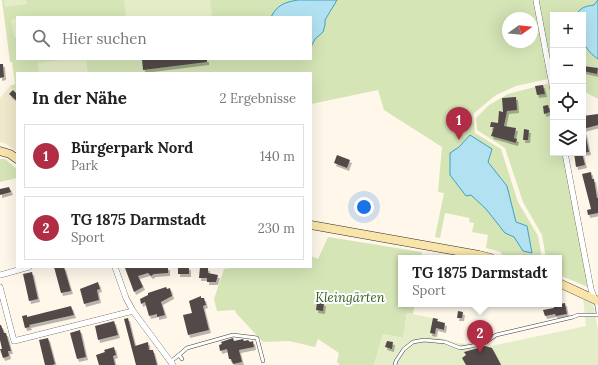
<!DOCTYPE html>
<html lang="de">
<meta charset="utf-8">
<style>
:root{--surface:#fff;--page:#f6f6f6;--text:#222;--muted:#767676;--line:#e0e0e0;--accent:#b02d45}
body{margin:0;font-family:Lora,serif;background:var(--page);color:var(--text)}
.controls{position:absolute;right:12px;top:12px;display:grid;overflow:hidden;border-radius:0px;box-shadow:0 4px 16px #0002}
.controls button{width:36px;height:36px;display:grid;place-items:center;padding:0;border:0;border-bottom:1px solid var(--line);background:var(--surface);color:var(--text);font:20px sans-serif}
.compass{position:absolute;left:502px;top:12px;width:36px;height:36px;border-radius:50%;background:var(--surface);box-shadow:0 4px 16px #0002;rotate:75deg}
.you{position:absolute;left:364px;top:207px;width:14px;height:14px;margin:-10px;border:3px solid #fff;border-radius:50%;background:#1a73e8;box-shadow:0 0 0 6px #1a73e833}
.badge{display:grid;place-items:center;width:26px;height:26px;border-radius:50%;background:var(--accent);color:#fff;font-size:13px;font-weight:700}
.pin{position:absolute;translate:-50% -33px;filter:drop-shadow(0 1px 2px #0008)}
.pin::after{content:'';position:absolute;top:21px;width:14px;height:12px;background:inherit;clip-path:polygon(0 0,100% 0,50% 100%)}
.popup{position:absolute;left:398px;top:255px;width:164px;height:52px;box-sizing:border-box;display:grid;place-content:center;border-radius:0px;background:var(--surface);filter:drop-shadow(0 1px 3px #0005);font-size:13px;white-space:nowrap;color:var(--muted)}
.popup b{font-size:15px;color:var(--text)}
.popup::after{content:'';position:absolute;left:50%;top:100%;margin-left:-8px;border:8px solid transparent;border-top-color:var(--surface)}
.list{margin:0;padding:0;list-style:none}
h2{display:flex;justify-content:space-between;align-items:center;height:52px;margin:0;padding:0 16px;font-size:17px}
h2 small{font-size:13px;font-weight:400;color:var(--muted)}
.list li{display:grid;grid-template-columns:26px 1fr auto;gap:12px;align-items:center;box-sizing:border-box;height:64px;margin:0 8px 8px;padding:0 8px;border:1px solid var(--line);border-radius:0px}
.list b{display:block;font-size:15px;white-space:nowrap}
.list p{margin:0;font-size:13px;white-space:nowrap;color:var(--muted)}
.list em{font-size:13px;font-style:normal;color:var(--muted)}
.icon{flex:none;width:22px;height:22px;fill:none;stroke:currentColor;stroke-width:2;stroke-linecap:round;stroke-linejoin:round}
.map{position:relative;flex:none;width:598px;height:365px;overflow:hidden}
.search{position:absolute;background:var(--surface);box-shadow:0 4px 16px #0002;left:16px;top:16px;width:296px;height:44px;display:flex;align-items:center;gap:10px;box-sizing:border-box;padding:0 14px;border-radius:0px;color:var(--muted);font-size:15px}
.panel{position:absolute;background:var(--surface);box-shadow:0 4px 16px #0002;left:16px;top:72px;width:296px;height:196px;border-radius:0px}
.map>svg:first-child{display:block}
</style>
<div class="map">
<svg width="598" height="365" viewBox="0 0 598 365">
<defs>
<filter id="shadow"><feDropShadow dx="2" dy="3" stdDeviation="0" flood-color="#0004"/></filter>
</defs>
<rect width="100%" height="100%" fill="#fef7ea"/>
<path fill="#f1e9cc" d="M10,86l7,7v59l-12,-9 -5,-1v-44z"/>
<g fill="#d5e5b6" fill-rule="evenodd">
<path d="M2,0h596v99l-15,-8v-76h-30v63l-37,8 -20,9 -23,19 2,19 26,16 17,53 20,34 4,22h-32l-8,-3 -1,-3 -15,-4 2,-13 -16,-3 2,-9 -5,-1 1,-4 -25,-5 -5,25 -5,-1 9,-44 -6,-1 4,-45 -58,-37 -6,-20 -67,14v-31h-294v20l-7,-7 5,-2 -3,-22h-2zM17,17h294v42h-294zM508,18h24v24h-24z"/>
<path d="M550,83l3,18v52h10l25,134 -29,-12v-17h-13l-4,-23 -19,-33 -18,-54 -28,-18 -1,-12 13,-13 19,-11z"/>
<path d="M0,159h5l12,10v9l-17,4z"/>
<path d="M328,237l94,15 -1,6h-20v46h14l-2,10 -6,-1 -4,25 -20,-4 -9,31h-34l-3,-3 2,-9 -21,-14 -3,8 -26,-6 -26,1 -27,-29 -1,-3 -18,1 -3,-12 10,-30 15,-2h72v-11l7,3z"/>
</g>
<g fill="#e5edc8">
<path d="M4,0h22l1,4 -22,3z"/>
<path d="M124,0h86l2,17h-86z"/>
<path d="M17,19v18h-3l-3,-17z"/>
<path d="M72,59h14l2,14h-49l-1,-10z"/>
<path d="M583,298l10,5 5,27v35h-224l9,-31 20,4 4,-25 31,6 -3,18c25,6 34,14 55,-6l-2,9 3,6 95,-20z"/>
</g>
<g fill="#b2e2f1" stroke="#3ea0c3">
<path d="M298,0h39l-12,20v5l-2,7 -8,7 -4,8v-30h-40c6,-12 14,-15 27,-17z"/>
<path d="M598,0v59c-19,-13 -15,-24 -15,-44h-7c4,-8 11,-9 18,-10z"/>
<path d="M470,135l22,14 -4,13 19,24 9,36 11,4 5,27 -9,-2 -9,-14 -9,-4 -19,-24 -15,-14 -5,1 -16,-21v-22l9,-6z"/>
</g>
<g fill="#524a48" filter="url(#shadow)">
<path d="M142,59h65v3l-64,8z"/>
<path d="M0,64h3l1,13 -4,1z"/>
<path d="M583,66l15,2 -1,6 -14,-3z"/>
<path d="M543,85l2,9 -8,1 -2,-9z"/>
<path d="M13,90l4,4v7l-8,-7z"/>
<path d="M516,97l1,13 -10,1 -3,15 12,2 -2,10 3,1 -1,4 -25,-7 3,-9h-4l1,-5 7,1 1,-12 4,1 -1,-14z"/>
<path d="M548,105l2,7 -6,2 -1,-8z"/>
<path d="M598,114v11l-15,4v-13z"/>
<path d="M524,129l5,1 -1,10h-5z"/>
<path d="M583,132h2l4,20 -6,1z"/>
<path d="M574,153h8l3,12 -9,2z"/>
<path d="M337,155l13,5 -3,8 -13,-5z"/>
<path d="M591,172l1,7h2l3,19h1v15l-10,2 -1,-5 4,-1 -9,-35z"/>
<path d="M9,187l2,5 -11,3v-6z"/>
<path d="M54,267h10l7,24 -10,2z"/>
<path d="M127,267h41v6l-14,1 -3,2 -3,-3 -10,3 5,11 -9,5 -9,-24z"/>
<rect x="178" y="267" width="11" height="7"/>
<path d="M200,267l8,1v5l10,2 -2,7h-9v-4h-8z"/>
<path d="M32,272l6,27 -9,2 -6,-27z"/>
<path d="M98,282l2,7 -3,1 2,10 -15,4 -4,-15z"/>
<path d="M166,287l1,2 3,-1 2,8 -11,6 4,13 -8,2v-3l-8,2 -4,-14 -4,2 -1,-5 8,-4v-2z"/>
<path d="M201,296v2h3l2,7 -3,1 6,24 -21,5 -5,-20 9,-2 -3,-12z"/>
<path d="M317,302l7,1 -1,8 -7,-1z"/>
<path d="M565,303l2,11 -11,2 -1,-2 -10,2 -2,-6 11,-2 -1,-3z"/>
<path d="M71,306l3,9 -45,10 1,2 -5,1 -3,-12 5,-1v2z"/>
<path d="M458,311l5,1 -1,6h-5z"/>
<path d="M128,318l7,28 13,-4 1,8h4l4,15h-21l-12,-46z"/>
<path d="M433,318l5,1 -1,2 8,2 -1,7 -8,-2 -1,6 -5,-1z"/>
<path d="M114,321l4,14 -20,5 -3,-14z"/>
<path d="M0,325h1l3,8h2l5,18h-3l1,5 -6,2 -3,-9h2l-2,-9z"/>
<path d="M80,330l6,27 -9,2 -7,-26z"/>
<path d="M48,338l7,26 -3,1h-7l-6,-25z"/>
<path d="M233,338l1,3 9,-2 1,2 4,-1 2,2 3,-1 1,6 -15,3 3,12 -9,2 -2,-5h-2l-2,-10 -7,2 -1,-6 3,-1 -1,-2z"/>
<path d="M387,341l6,1 -1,7 -7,-2z"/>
<path d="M485,346l7,2 9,17h-35l-4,-7 4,-3 -2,-3z"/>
<path d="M114,347l2,8 -3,1 2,9h-16l-3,-10 9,-3 -1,-2z"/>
</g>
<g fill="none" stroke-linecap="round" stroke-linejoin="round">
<defs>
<g id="service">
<path d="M596,301l2,12"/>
<path d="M179,355l8,-7 46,-13 24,3 6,23"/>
<path d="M170,362l9,-7 3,4"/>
<path d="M395,365l1,-4 8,-12 9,-7 11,-2 21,2 15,6 12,-2 14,-4 10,-7 13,-3 64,-15 5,-2h20"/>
</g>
<g id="minor">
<path d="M536,0l17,90"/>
<path d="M565,153l26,136 4,11"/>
<path d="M115,267l11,31 7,13 40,54"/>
<path d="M0,275l29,-8"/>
<path d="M0,287l14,54 119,-30"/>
</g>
<g id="secondary">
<path d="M0,151l10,3 7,5"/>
<path d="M311,225l168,30 12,3"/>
<path d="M559,283l39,18"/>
</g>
</defs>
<use href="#service" stroke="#3e3e3e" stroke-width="4"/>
<use href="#minor" stroke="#3e3e3e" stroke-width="6"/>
<use href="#secondary" stroke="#2d2d2d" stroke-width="9"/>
<use href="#service" stroke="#fff" stroke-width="3"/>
<use href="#minor" stroke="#fff" stroke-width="5.5"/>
<use href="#secondary" stroke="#f9e5a9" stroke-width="8"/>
</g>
<g text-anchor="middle" stroke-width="4" stroke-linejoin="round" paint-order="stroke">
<g font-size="13" font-style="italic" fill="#355d20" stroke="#fff">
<text x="350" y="302">Kleingärten</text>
</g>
</g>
</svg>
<div class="controls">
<button>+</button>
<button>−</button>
<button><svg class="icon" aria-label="locate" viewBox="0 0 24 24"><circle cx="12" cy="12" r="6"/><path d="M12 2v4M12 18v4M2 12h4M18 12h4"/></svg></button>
<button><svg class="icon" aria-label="layers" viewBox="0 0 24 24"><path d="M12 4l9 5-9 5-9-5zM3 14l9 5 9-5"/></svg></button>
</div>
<svg class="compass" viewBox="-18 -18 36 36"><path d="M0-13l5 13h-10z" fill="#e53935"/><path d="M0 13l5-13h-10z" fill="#767676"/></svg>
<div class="you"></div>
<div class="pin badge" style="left:459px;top:140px">1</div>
<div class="pin badge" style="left:480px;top:353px">2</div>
<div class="popup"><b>TG 1875 Darmstadt</b>Sport</div>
<div class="search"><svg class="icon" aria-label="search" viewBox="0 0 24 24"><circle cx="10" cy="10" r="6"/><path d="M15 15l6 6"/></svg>Hier suchen</div>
<section class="panel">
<h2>In der Nähe<small>2 Ergebnisse</small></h2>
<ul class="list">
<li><span class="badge">1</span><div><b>Bürgerpark Nord</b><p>Park</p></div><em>140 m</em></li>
<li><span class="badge">2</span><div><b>TG 1875 Darmstadt</b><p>Sport</p></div><em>230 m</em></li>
</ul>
</section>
</div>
